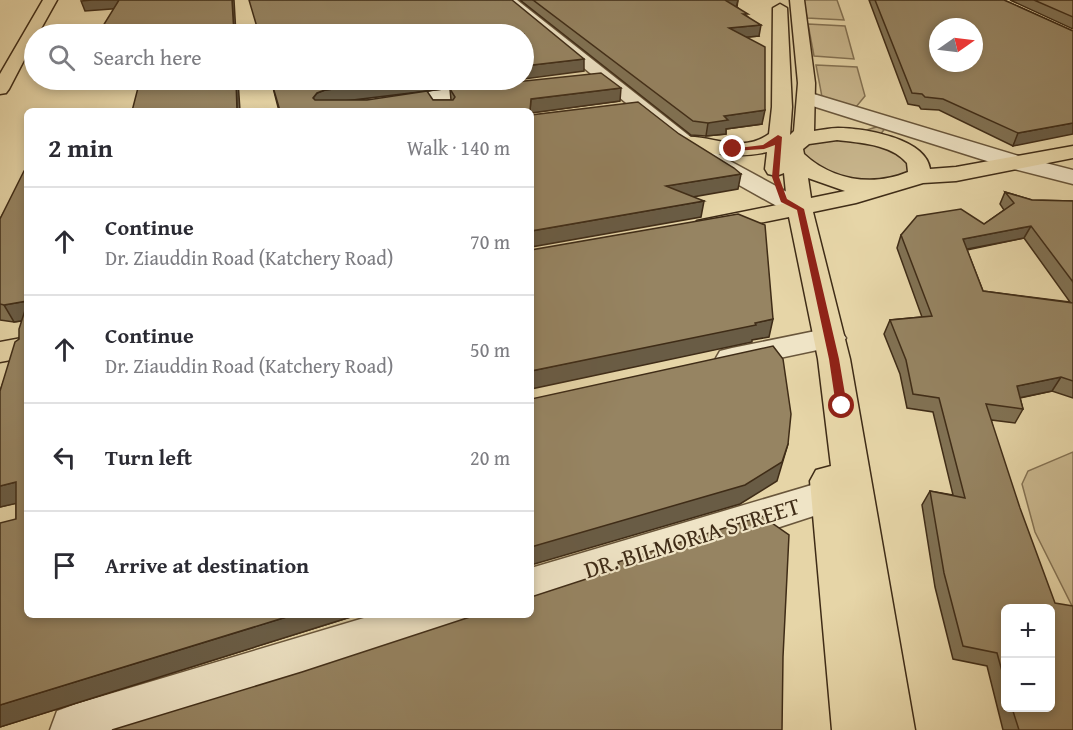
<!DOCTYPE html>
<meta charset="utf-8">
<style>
:root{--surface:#fff;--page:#f2f2f3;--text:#2b2b33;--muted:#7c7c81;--line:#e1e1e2}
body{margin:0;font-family:"Gentium Book Plus",serif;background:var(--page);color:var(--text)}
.controls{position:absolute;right:18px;bottom:18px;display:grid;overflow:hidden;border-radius:9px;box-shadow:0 3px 9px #0003}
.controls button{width:54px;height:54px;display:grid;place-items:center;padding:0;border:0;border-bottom:2px solid var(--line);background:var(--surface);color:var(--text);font:30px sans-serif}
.compass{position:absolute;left:929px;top:18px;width:54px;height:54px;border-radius:50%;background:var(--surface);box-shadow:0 3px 9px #0003;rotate:76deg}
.stop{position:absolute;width:18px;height:18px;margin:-14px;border:4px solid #8f2418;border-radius:50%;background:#fff}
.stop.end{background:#8f2418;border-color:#fff;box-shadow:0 2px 6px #0008}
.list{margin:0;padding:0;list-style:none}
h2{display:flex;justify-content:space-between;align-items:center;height:78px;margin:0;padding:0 24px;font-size:26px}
h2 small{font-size:20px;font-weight:400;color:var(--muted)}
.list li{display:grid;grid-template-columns:39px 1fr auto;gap:18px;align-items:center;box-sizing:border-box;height:108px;padding:0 24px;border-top:2px solid var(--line)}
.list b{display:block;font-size:22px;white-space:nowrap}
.list p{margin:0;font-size:20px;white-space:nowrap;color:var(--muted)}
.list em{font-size:20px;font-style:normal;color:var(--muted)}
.icon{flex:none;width:33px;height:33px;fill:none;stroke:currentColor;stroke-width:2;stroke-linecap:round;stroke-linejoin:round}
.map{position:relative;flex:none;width:1073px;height:730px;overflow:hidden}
.search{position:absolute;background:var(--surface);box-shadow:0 3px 9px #0003;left:24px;top:24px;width:510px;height:66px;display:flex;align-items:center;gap:15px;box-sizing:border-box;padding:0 21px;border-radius:33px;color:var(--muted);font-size:22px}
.panel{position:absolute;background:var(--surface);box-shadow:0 3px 9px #0003;left:24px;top:108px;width:510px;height:510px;border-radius:9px}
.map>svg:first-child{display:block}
</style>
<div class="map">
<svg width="1073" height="730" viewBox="0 0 1073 730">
<rect width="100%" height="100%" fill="#e6d5a7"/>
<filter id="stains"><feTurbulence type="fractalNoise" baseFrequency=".00333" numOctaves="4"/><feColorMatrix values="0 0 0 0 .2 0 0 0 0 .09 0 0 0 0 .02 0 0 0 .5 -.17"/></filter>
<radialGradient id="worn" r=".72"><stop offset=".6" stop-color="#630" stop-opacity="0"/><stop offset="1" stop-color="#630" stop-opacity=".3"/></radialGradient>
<g fill="#cab88f" stroke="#847253" stroke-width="1.5">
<path d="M804,0h33l7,20 -37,-2z"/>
<path d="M808,24l37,2 9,33 -40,-3z"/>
<path d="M816,65l41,2 8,29 -9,11 -34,-10z"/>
<path d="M889,123l-12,16 33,15 -2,29 -85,-6 -27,-32 55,-10z"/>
<path d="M1073,452v156l-38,-76 -13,-48 6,-13z"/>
</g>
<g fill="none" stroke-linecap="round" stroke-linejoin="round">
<defs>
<g id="minor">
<path d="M502,0h15l175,138 38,23 79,43 3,5 -3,5 -9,2 -9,-2 -77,-43 -36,-25z"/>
<path d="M495,84l6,1 3,4 -3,4 -66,9 -7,-2 -2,-4 2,-4 7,-2z"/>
<path d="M807,92l215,65 51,13v14l-67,-17 -206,-65 -2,-4 2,-4z"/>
<path d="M830,328l11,3 5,7 -5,7 -109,23 -12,-3 -4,-7 4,-7 12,-3z"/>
<path d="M852,473l14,4 6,11 -6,11 -335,109v-40z"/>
<path d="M374,615h94l-7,15 -16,6 -288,94h-107l7,-19 19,-7z"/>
</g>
<g id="major">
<path d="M43,0h14l-19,34h-4v7l-25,48 -3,4 -6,1v-20z"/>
<path d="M790,0h14l11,83 -1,48c8,-1 16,-3 24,-3 25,0 88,10 92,41l26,-2 117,-21v12l-117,23 -33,2 -67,20 -43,9 37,147 65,371h-83l-22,-249 6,-11 15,-4 -13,-107 -29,-142 -83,17 -9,-3 -4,-5 4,-5 90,-18 -3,-30 -8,3 -8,-2 -3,-5 2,-17c-30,7 -60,2 -89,-6l-3,-4 3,-4c27,-7 61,18 91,-4l3,-27 1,-99 7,-4 7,4 5,99 -2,28 4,-4 4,-48zM837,140c23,3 54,4 70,23l1,9c-36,15 -76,8 -104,-18l-1,-5 6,-5zM808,178l37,13 -34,7z"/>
<path d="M27,337v20l-27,5v-20z"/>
</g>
</defs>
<use href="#minor" stroke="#69563b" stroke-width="3"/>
<use href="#major" stroke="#3f2c17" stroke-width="3"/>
<use href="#minor" fill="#efe4c6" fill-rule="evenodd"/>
<use href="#major" fill="#e6d5a7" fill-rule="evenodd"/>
</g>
<g fill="#817254" stroke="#3f2c17" stroke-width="1.5" fill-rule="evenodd">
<path d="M520,0h218l-1,7 11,10 11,19 -12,1 15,87 -36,5v5l-20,2 -15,-1z"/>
<path d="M869,0h135l69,31 -60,115 -74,-36 -18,-1 -2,-3 -11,-2z"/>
<path d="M1010,0h63v29z"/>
<path d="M271,80h247l-167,20h100l-1,-11 170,12 -89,12v-2h-252z"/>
<path d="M27,171v444h330l-357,112 16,-208v-16l-16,4v-116l19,-52 3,-18 -8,1 -14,-2v-101z"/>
<path d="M1005,192l27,8 41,1v197l-21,-7 -32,7 3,11 -8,14 -24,-3 82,310h-70l-16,-64 -34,-7 -18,-72 -13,-82 8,-14 23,4 -20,-83 -26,-4 -7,-34 -16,-40 6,-14 32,-3 -25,-69 4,-13 83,-11 20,-14 -4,-6zM1024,238l46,64 -87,-11 -16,-41zM1005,609l45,99h-45z"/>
</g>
<g fill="#695c45" stroke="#3f2c17" stroke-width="1.5">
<path d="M92,0h29l3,8 -39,3 -4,-10z"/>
<path d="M232,0h2l2,34h-2z"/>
<path d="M723,0h15l-2,8z"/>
<path d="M761,25l-2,11 -31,3 1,-11z"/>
<path d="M584,59v12l-60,8v-13z"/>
<path d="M236,80h2l2,31h-3z"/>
<path d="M412,80h106l-190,23 -9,3 -6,-8 4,-5 8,-3z"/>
<path d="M621,88l-1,13 -89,12v-2h-1l1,-12z"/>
<path d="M765,110l-3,14 -36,5v5l-20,2 2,-13 16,-7z"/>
<path d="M1073,123v11l-60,12 5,-13z"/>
<path d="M741,174l-3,15 -74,13 2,-16z"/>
<path d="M704,201l-3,16 -170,30v-16z"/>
<path d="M1031,226l-7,12 -67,13 6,-12z"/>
<path d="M27,301v19l-13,2 -10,-17z"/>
<path d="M773,319l-4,18 -17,3v2l-221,47v-18z"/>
<path d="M1061,377l-9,14 -43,9 8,-14z"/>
<path d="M788,444l-11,37 -37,23 -209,61v-18z"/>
<path d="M16,482l11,19 -27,6v-21z"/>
<path d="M293,615h64l-357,112v-22z"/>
</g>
<g fill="#968462" stroke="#3f2c17" stroke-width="1.5" fill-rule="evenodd">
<path d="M119,0h113l2,34h-136z"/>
<path d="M249,0h263l72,59 -60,7v-32h-265z"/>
<path d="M533,0h192l23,14h-5l18,11 -32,3 36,19v63l-41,6 4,4 -20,3 -15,-2z"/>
<path d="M875,0h129l69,31v92l-55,10 -75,-34 -18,-2 -3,-3 -10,-1zM938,27h36v36h-36z"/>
<path d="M1034,0h39v17z"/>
<path d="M601,73l20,15 -90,11 -1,12h-250l-9,-31h141l-87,10 -8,3 -4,5 2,2h52l60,-9 6,9h20l2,-3 -5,-8z"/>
<path d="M140,80h96l1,31h-105z"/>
<path d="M638,102l41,32 55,34 7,6 -75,12 38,15 -173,30v-116z"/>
<path d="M24,171h3v130l-23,4 -4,-1v-85z"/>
<path d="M1005,192l27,8 41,1v81l-42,-56 -68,13 20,52 90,12v78l-12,-4 -44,9 6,23 -37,-5 34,104 35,95 18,3v124h-54l-7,-22h38v-99h-45v73l-8,-29 -34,-7 -19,-73 -14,-82 35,7 -26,-100 -26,-4 -7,-34 -16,-40 42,-4 -31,-81 16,-19 44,-7 23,15 30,-21z"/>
<path d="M738,214l27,11 8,94 -18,4 1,2 -225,46v-121z"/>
<path d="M27,304v311h266l-293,90v-182l16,-4v-37l-16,4v-95l15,-49 4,-3v-10z"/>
<path d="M773,346l10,13 8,55 -3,30 -6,18 -37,23 -214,62v-148z"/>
<path d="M762,516l27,19 -6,122 -1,73h-670l190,-58 174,-57h55v-18l89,-29 -2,-6z"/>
</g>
<path fill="#8f2418" d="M778,135l4,2 -3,40 8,22 17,10 35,150 8,47 -5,4 -6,-4 -7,-47 -32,-149 -16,-8 -9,-25 3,-32 -11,4 -31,2 -3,-2 33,-4z"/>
<g text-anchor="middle" stroke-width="4.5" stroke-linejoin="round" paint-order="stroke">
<g font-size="24" fill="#3f2c17" stroke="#efe4c6">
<text transform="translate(692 538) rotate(-17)" y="8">DR. BILMORIA STREET</text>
</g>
</g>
<rect width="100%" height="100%" filter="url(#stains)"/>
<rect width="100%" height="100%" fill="url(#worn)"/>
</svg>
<div class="controls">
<button>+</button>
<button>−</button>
</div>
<svg class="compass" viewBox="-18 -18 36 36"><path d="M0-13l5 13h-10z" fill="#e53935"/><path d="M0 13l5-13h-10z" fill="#7c7c81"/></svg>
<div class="stop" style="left:842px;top:406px"></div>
<div class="stop end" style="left:733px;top:149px"></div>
<div class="search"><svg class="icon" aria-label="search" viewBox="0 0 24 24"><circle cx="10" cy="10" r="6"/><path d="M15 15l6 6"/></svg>Search here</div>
<section class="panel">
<h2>2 min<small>Walk · 140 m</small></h2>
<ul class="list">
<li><svg class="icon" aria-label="ahead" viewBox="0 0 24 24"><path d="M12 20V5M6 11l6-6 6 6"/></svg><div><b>Continue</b><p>Dr. Ziauddin Road (Katchery Road)</p></div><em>70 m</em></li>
<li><svg class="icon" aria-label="ahead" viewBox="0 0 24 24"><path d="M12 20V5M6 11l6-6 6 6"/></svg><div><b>Continue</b><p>Dr. Ziauddin Road (Katchery Road)</p></div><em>50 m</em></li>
<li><svg class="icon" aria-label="left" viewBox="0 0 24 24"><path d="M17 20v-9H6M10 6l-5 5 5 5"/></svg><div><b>Turn left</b></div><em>20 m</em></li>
<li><svg class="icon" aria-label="arrive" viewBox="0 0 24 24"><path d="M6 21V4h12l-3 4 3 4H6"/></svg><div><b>Arrive at destination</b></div></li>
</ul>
</section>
</div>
